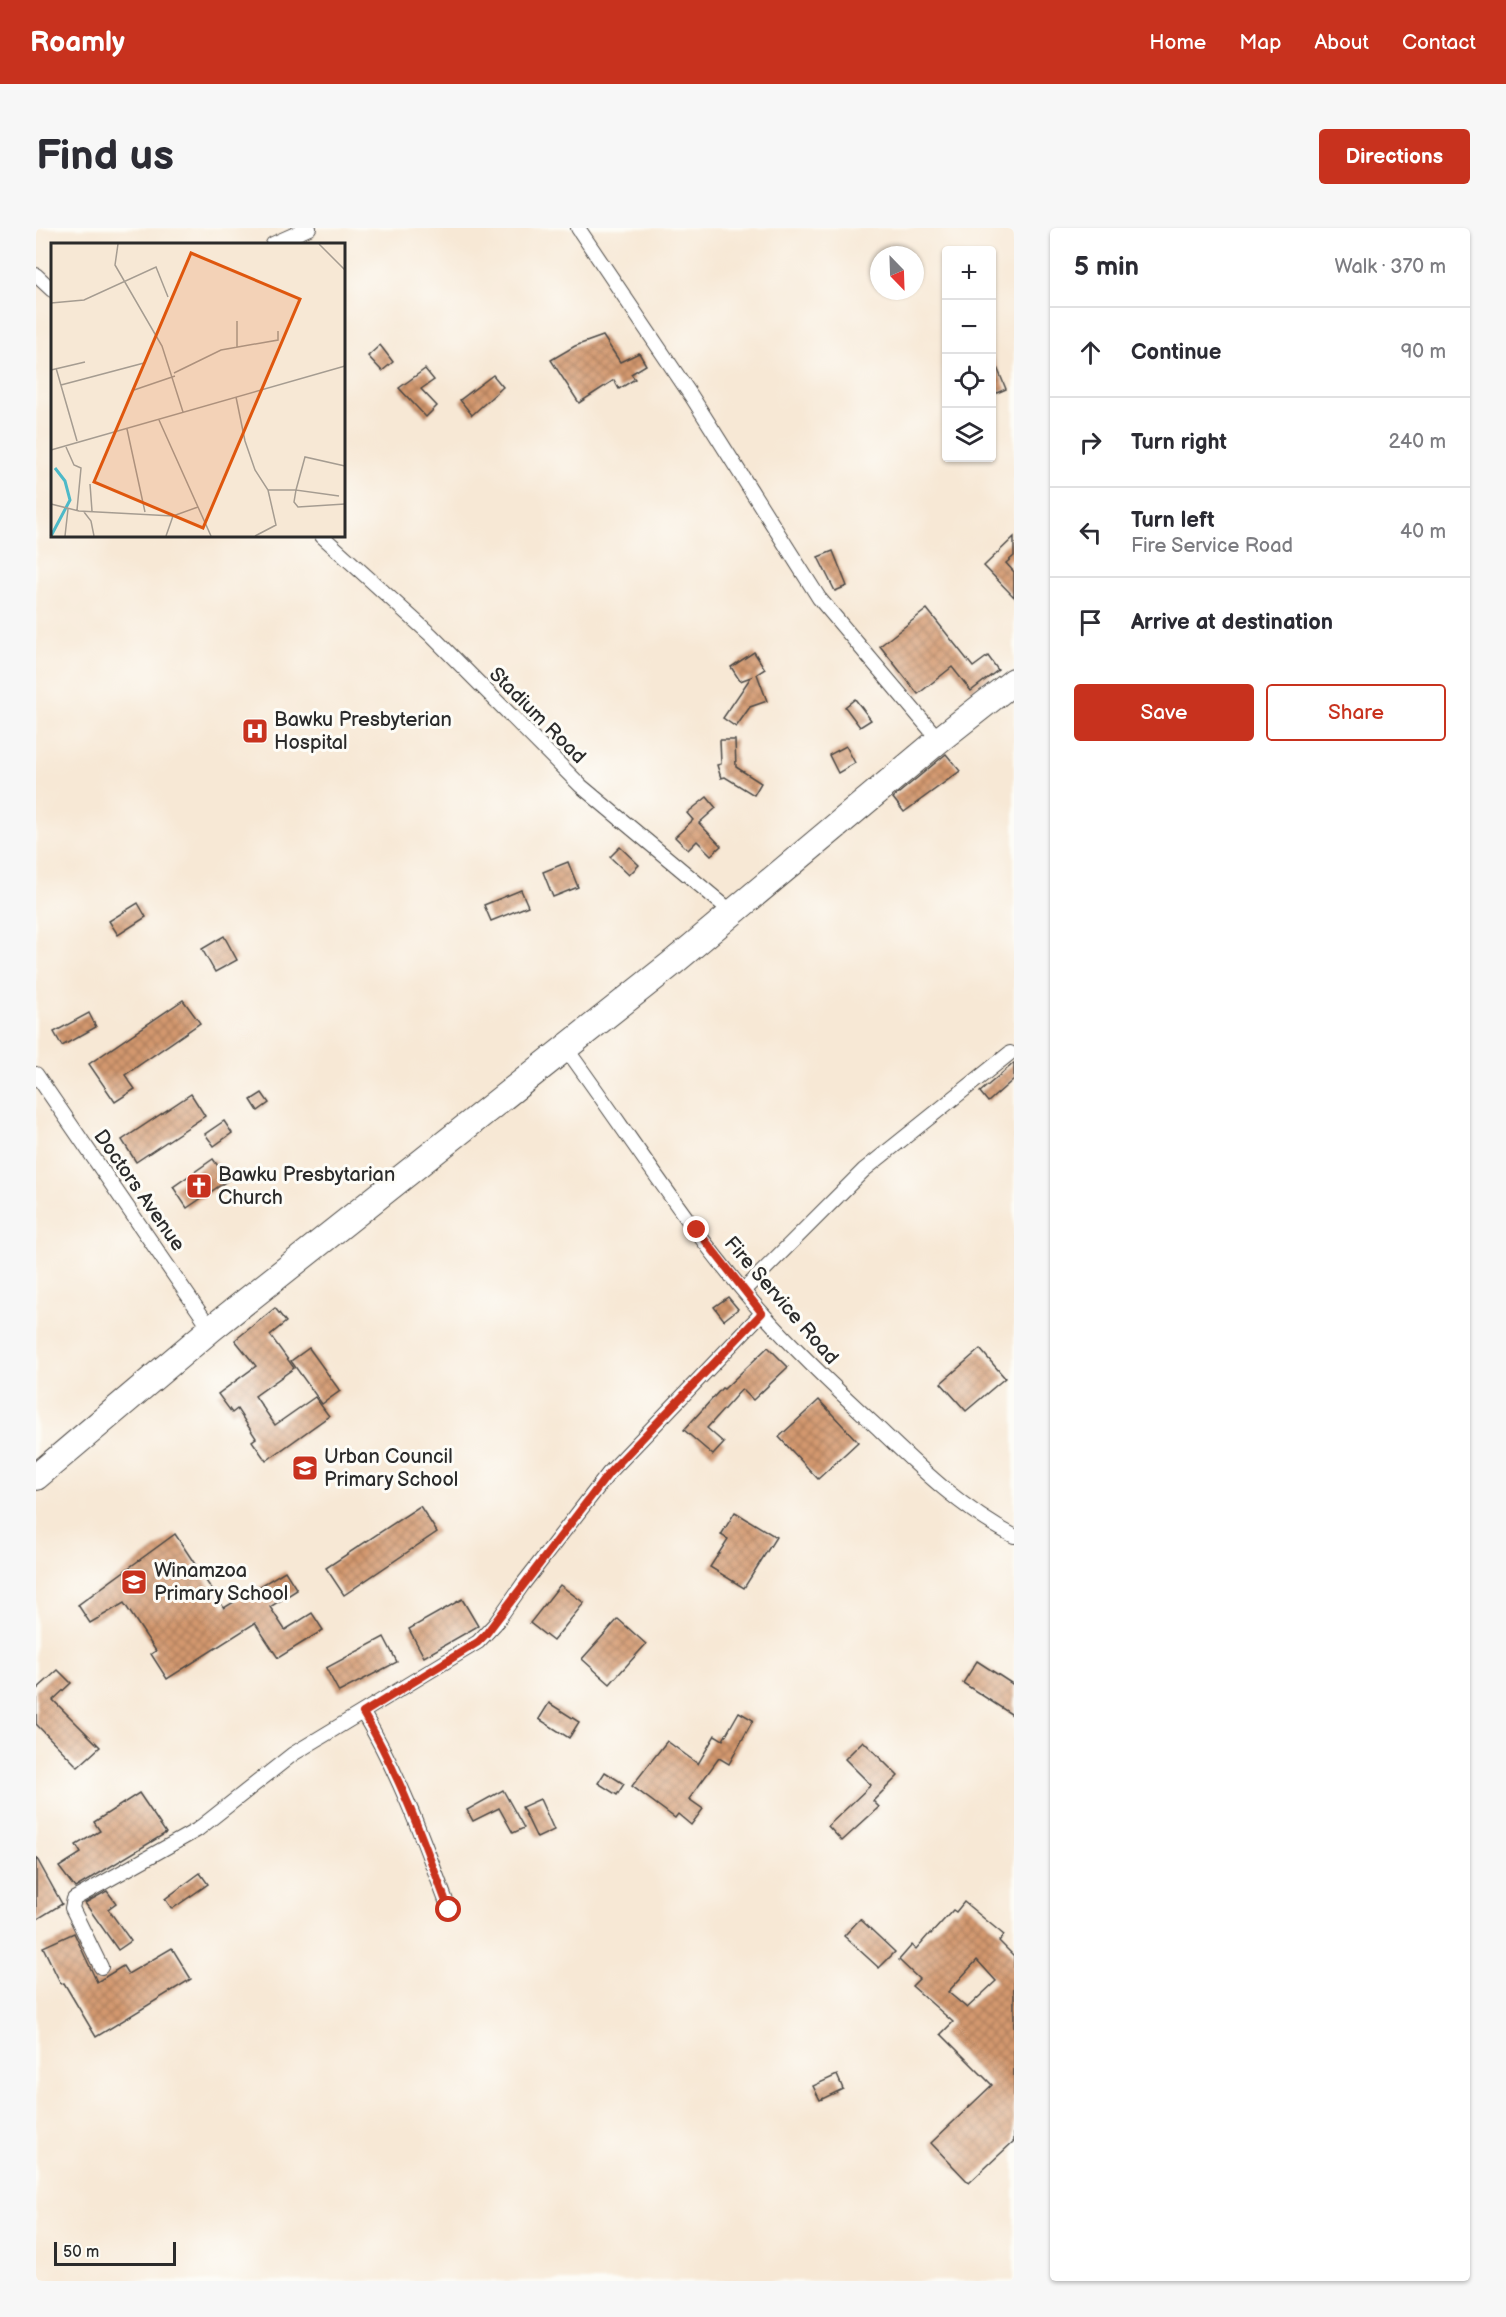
<!DOCTYPE html>
<meta charset="utf-8">
<style>
:root{--surface:#fff;--page:#f7f7f7;--text:#2b2b33;--muted:#7c7c81;--line:#e1e1e2;--accent:#c8321e}
body{margin:0;font-family:"Balsamiq Sans",sans-serif;background:var(--page);color:var(--text)}
.controls{position:absolute;right:18px;top:18px;display:grid;overflow:hidden;border-radius:6px;box-shadow:0 2px 4px #0004}
.controls button{width:54px;height:54px;display:grid;place-items:center;padding:0;border:0;border-bottom:2px solid var(--line);background:var(--surface);color:var(--text);font:30px sans-serif}
.compass{position:absolute;left:834px;top:18px;width:54px;height:54px;border-radius:50%;background:var(--surface);box-shadow:0 2px 4px #0004;rotate:157deg}
.scale{position:absolute;left:18px;bottom:15px;width:122px;box-sizing:border-box;padding-left:6px;border:3px solid #2b2b2b;border-top:0;font-size:16px;line-height:21px;white-space:nowrap;color:#2b2b2b;-webkit-text-stroke:4px #fdfcf7;paint-order:stroke}
.stop{position:absolute;width:18px;height:18px;margin:-14px;border:4px solid #c8321e;border-radius:50%;background:#fff}
.stop.end{background:#c8321e;border-color:#fff;box-shadow:0 2px 6px #0008}
.list{margin:0;padding:0;list-style:none}
h2{display:flex;justify-content:space-between;align-items:center;height:78px;margin:0;padding:0 24px;font-size:26px}
h2 small{font-size:20px;font-weight:400;color:var(--muted)}
.list li{display:grid;grid-template-columns:39px 1fr auto;gap:18px;align-items:center;box-sizing:border-box;height:90px;padding:0 24px;border-top:2px solid var(--line)}
.list b{display:block;font-size:22px;white-space:nowrap}
.list p{margin:0;font-size:20px;white-space:nowrap;color:var(--muted)}
.list em{font-size:20px;font-style:normal;color:var(--muted)}
.actions{display:flex;gap:12px;padding:18px 24px}
.actions a{flex:1;padding:14px 0;border:2px solid var(--accent);border-radius:6px;text-align:center;font-size:21px;color:var(--accent)}
.actions .main{background:var(--accent);color:#fff}
.icon{flex:none;width:33px;height:33px;fill:none;stroke:currentColor;stroke-width:2;stroke-linecap:round;stroke-linejoin:round}
.map{position:relative;flex:none;width:978px;height:2053px;overflow:hidden;border-radius:6px}
header{display:flex;align-items:center;gap:36px;box-sizing:border-box;height:84px;padding:0 30px;background:var(--accent);color:#fff}
header strong{font-size:28px}
nav{display:flex;gap:33px;margin-inline-start:auto;font-size:21px}
.intro{display:flex;align-items:center;justify-content:space-between;box-sizing:border-box;height:144px;padding:0 36px}
h1{margin:0;font-size:42px}
.button{padding:15px 27px;border-radius:6px;background:var(--accent);color:#fff;font-size:21px;font-weight:700}
main{display:flex;gap:36px;padding:0 36px}
aside{flex:1;background:var(--surface);border-radius:6px;box-shadow:0 2px 4px #0004}
.map>svg:first-child{display:block}
</style>
<header>
<strong>Roamly</strong>
<nav><a>Home</a><a>Map</a><a>About</a><a>Contact</a></nav>
</header>
<div class="intro"><h1>Find us</h1><a class="button">Directions</a></div>
<main>
<div class="map">
<svg width="978" height="2053" viewBox="0 0 978 2053">
<defs>
<pattern id="building-cross-hatch" width="8" height="8" patternUnits="userSpaceOnUse" patternTransform="scale(1.5)"><rect width="8" height="8" fill="#d3986e"/><path d="M0 0l8 8M0 8l8-8" fill="none" stroke="#ab7c5b"/></pattern>
</defs>
<rect width="100%" height="100%" fill="#fdfcf7"/>
<filter id="ink" filterUnits="userSpaceOnUse"><feTurbulence type="fractalNoise" baseFrequency=".0167" numOctaves="2"/><feDisplacementMap in="SourceGraphic" scale="12" xChannelSelector="R" yChannelSelector="G"/><feConvolveMatrix kernelMatrix="1 2 1 2 8 2 1 2 1" color-interpolation-filters="sRGB"/></filter>
<filter id="wash" filterUnits="userSpaceOnUse"><feTurbulence type="fractalNoise" baseFrequency=".008" numOctaves="4" result="noise"/><feDisplacementMap in="SourceGraphic" scale="24" xChannelSelector="R" yChannelSelector="G"/><feGaussianBlur stdDeviation="1.35" result="paint"/><feColorMatrix in="noise" values="0 0 0 0 0 0 0 0 0 0 0 0 0 0 0 0 0 1.4 0 .05"/><feComposite in="paint" operator="in"/></filter>
<g filter="url(#wash)">
<rect width="100%" height="100%" fill="#f7e8d5"/>
<g id="blocks">
<g fill="url(#building-cross-hatch)" fill-rule="evenodd">
<path d="M567,108l17,26 19,-9 7,12 -15,9 4,5 -16,10 -5,-9 -35,23 -28,-43 24,-14z"/>
<path d="M344,117l13,17 -11,9 -14,-15z"/>
<path d="M956,127l14,34 -14,6z"/>
<path d="M389,141l9,11 -13,9 16,17 -11,11 -27,-29z"/>
<path d="M457,147l10,12 -31,28 -12,-15z"/>
<path d="M978,309v19l-8,7 8,9v25l-30,-31z"/>
<path d="M797,323l14,35 -12,5 -17,-34z"/>
<path d="M891,381l46,58 15,-11 10,14 -27,21 -19,-24 -34,27 -38,-48z"/>
<path d="M718,424l11,17 -8,5 10,27 -17,6 -14,20 -13,-9 28,-41 -11,4 -9,-14z"/>
<path d="M819,471l16,21 -11,7 -15,-20z"/>
<path d="M684,512h15l1,27 25,16 -7,12 -29,-18 -4,1 -4,-13 4,-1z"/>
<path d="M810,518l9,17 -17,10 -9,-18z"/>
<path d="M910,526l14,17 -56,41 -11,-14z"/>
<path d="M671,569l9,11 -17,15 22,23 -10,9 -14,-14 -9,9 -13,-13 18,-17 -6,-7z"/>
<path d="M584,619l19,18 -10,10 -19,-18z"/>
<path d="M532,634l10,25 -25,10 -10,-25z"/>
<path d="M485,662l7,16 -37,15 -7,-16z"/>
<path d="M102,675l8,14 -28,18 -9,-14z"/>
<path d="M188,708l13,24 -22,12 -13,-23z"/>
<path d="M147,772l17,23 -75,52 10,14 -20,13 -26,-38z"/>
<path d="M53,785l7,14 -34,19 -8,-14z"/>
<path d="M978,835v16l-26,23 -8,-10z"/>
<path d="M226,865l7,10 -11,8 -7,-11z"/>
<path d="M155,866l14,22 -69,46 -14,-22z"/>
<path d="M188,893l8,12 -18,13 -9,-12z"/>
<path d="M177,931l15,21 -41,28 -14,-21z"/>
<path d="M692,1069l10,12 -14,11 -10,-13z"/>
<path d="M239,1080l11,14 -16,13 24,33 -39,28 20,29 40,-28 14,19 -63,45 -14,-20 4,-3 -19,-29 -5,4 -14,-19 38,-28 -21,-26z"/>
<path d="M732,1119l20,20 -35,33 -11,-11 -35,39 17,15 -11,12 -29,-25 38,-42 2,1z"/>
<path d="M273,1120l31,43 -18,13 -31,-43z"/>
<path d="M944,1121l25,29 -39,33 -25,-28z"/>
<path d="M783,1172l39,42 -40,37 -39,-42z"/>
<path d="M384,1278l17,26 -93,63 -18,-27z"/>
<path d="M699,1284l41,25 -32,51 -34,-21 18,-28 -7,-4z"/>
<path d="M139,1306l49,74 61,-37 12,19 -27,17 15,23 27,-17 11,17 -45,28 -23,-35 -88,56 -16,-25 5,-3 -32,-48 -34,20 -12,-18z"/>
<path d="M524,1357l24,18 -31,38 -23,-18z"/>
<path d="M426,1371l16,27 -54,31 -15,-28z"/>
<path d="M582,1391l28,25 -36,40 -28,-25z"/>
<path d="M348,1409l13,25 -58,30 -13,-24z"/>
<path d="M941,1433l37,24v31l-51,-33z"/>
<path d="M22,1442l13,13 -18,17 47,47 -22,20 -42,-43v-34z"/>
<path d="M513,1475l30,19 -10,16 -30,-19z"/>
<path d="M703,1484l14,8 -24,44 -10,-6 -30,41 14,10 -12,16 -13,-11 -3,4 -43,-32 35,-45 31,23 17,-29 8,5z"/>
<path d="M827,1513l35,35 -25,25 6,6 -37,34 -14,-15 43,-41 -26,-26z"/>
<path d="M569,1544l19,12 -7,11 -19,-12z"/>
<path d="M467,1562l21,38 -11,5 -14,-25 -26,13 -6,-11z"/>
<path d="M103,1565l27,40 -91,55 -16,-21 22,-14 -5,-8 24,-14 -6,-9z"/>
<path d="M504,1571l14,31 -17,8 -15,-31z"/>
<path d="M0,1629l26,47 -26,16z"/>
<path d="M164,1645l8,11 -36,25 -7,-10z"/>
<path d="M71,1663l9,12 -8,6 23,32 -13,9 -33,-47z"/>
<path d="M928,1674l40,33 -5,6 15,15v185l-45,42 -38,-40 61,-58 -51,-51 12,-12 -41,-36 7,-7 -20,-19 13,-15 4,4 14,-16 1,1 22,-24 3,2zM941,1732l19,21 -29,27 -19,-16z"/>
<path d="M824,1691l35,33 -16,16 -35,-32z"/>
<path d="M38,1705l23,49 26,-16 5,8 44,-26 19,31 -95,58 -32,-54 -3,1 -18,-37z"/>
<path d="M801,1847l6,14 -23,11 -7,-14z"/>
</g>
</g>
</g>
<g filter="url(#ink)">
<use href="#blocks" fill-opacity="0" stroke="#4a4744" stroke-width="1.5"/>
<g fill="none" stroke-linecap="round" stroke-linejoin="round">
<defs>
<g id="street">
<path d="M542,0l114,169 127,201 120,142"/>
<path d="M237,16l36,-16"/>
<path d="M0,47l16,15"/>
<path d="M286,308l109,99 150,151 152,127"/>
<path d="M529,819c65,89 125,184 198,267 35,39 74,76 113,112 43,41 84,82 138,110"/>
<path d="M0,846l175,255"/>
<path d="M708,1062l120,-120 146,-117"/>
<path d="M327,1485c37,62 61,129 86,196"/>
<path d="M65,1739l-29,-59 2,-9 123,-69 96,-76 185,-112 17,-18 28,-40 86,-111 153,-160"/>
</g>
<path id="highway" d="M0,1249l175,-148 459,-364 269,-225 75,-59"/>
</defs>
<use href="#street" stroke="#4a4744" stroke-width="16"/>
<use href="#highway" stroke="#4a4744" stroke-width="28"/>
<use href="#street" stroke="#fff" stroke-width="14"/>
<use href="#highway" stroke="#fff" stroke-width="26"/>
</g>
</g>
<g fill="none" stroke-linecap="round" stroke-linejoin="round" filter="url(#ink)">
<path stroke="#c8321e" stroke-width="8" d="M413,1682c-25,-68 -49,-135 -86,-197l115,-71 8,-8 123,-161 153,-160 -65,-83"/>
</g>
<defs>
<symbol id="hospital-square" viewBox="-11 -11 22 22"><rect x="-9" y="-9" width="18" height="18" rx="4" fill="#c8321e" stroke="#fdfcf7"/><path d="M-5-5h3v3.5h4V-5h3V5h-3V1.5h-4V5h-3Z" fill="#fff"/></symbol>
<symbol id="church-square" viewBox="-11 -11 22 22"><rect x="-9" y="-9" width="18" height="18" rx="4" fill="#c8321e" stroke="#fdfcf7"/><path d="M-1.2-6h2.4v3.5h3.3v2.4h-3.3V6h-2.4V-.1h-3.3v-2.4h3.3Z" fill="#fff"/></symbol>
<symbol id="school-square" viewBox="-11 -11 22 22"><rect x="-9" y="-9" width="18" height="18" rx="4" fill="#c8321e" stroke="#fdfcf7"/><path d="M0-5L7-2L0 1L-7-2ZM-4 1L0 2.5L4 1V4Q0 6-4 4Z" fill="#fff"/></symbol>
</defs>
<g fill-rule="evenodd">
<use href="#hospital-square" x="204" y="488" width="30" height="30"/>
<use href="#church-square" x="148" y="943" width="30" height="30"/>
<use href="#school-square" x="254" y="1225" width="30" height="30"/>
<use href="#school-square" x="83" y="1339" width="30" height="30"/>
</g>
<g text-anchor="middle" stroke-width="6" stroke-linejoin="round" paint-order="stroke">
<g font-size="20" fill="#2b2b2b" stroke="#fdfcf7">
<text transform="translate(502 487) rotate(45)" y="7">Stadium Road</text>
<text transform="translate(104 962) rotate(55)" y="7">Doctors Avenue</text>
<text transform="translate(746 1072) rotate(49)" y="7">Fire Service Road</text>
</g>
<g font-size="20" fill="#2b2b2b" stroke="#fdfcf7" text-anchor="start">
<text x="238" y="498">Bawku Presbyterian<tspan x="238" dy="23">Hospital</tspan></text>
<text x="182" y="953">Bawku Presbytarian<tspan x="182" dy="23">Church</tspan></text>
<text x="288" y="1235">Urban Council<tspan x="288" dy="23">Primary School</tspan></text>
<text x="118" y="1349">Winamzoa<tspan x="118" dy="23">Primary School</tspan></text>
</g>
</g>
<g transform="translate(15 15)">
<rect width="294" height="294" fill="#f7e8d5"/>
<path fill="none" stroke="#4db9c8" stroke-width="3" d="M0,293l19,-36 -5,-19 -10,-13"/>
<path fill="none" stroke="#a59c91" stroke-width="1.5" d="M67,1l-3,21 47,81 21,66M268,1l26,26M0,60l33,-3 72,-33 12,30M186,78v26M5,125l21,73M0,127l34,-8M123,130l47,-23 57,-10v-9M10,142l83,-22M83,147l41,-14M185,154l9,44 10,29 13,20 8,35 -21,11M108,177l52,116M76,186l18,83M15,204l8,18 7,3 -4,42M0,207l294,-84M39,241l2,27M217,247h28l9,-33 40,9M288,253l-43,-6 -2,12 4,5 47,-3M0,261l28,7 94,5 25,-9M33,269l7,9 3,15M14,293l3,-27M115,293l7,-20"/>
<path fill="#df570e" fill-opacity="0.15" stroke="#df570e" stroke-width="3" d="M140,10l109,46 -97,229 -109,-46z"/>
<rect width="294" height="294" fill="none" stroke="#2b2b2b" stroke-width="3"/>
</g>
</svg>
<div class="controls">
<button>+</button>
<button>−</button>
<button><svg class="icon" aria-label="locate" viewBox="0 0 24 24"><circle cx="12" cy="12" r="6"/><path d="M12 2v4M12 18v4M2 12h4M18 12h4"/></svg></button>
<button><svg class="icon" aria-label="layers" viewBox="0 0 24 24"><path d="M12 4l9 5-9 5-9-5zM3 14l9 5 9-5"/></svg></button>
</div>
<svg class="compass" viewBox="-18 -18 36 36"><path d="M0-13l5 13h-10z" fill="#e53935"/><path d="M0 13l5-13h-10z" fill="#7c7c81"/></svg>
<div class="scale">50 m</div>
<div class="stop" style="left:413px;top:1682px"></div>
<div class="stop end" style="left:661px;top:1002px"></div>
</div>
<aside>
<h2>5 min<small>Walk · 370 m</small></h2>
<ul class="list">
<li><svg class="icon" aria-label="ahead" viewBox="0 0 24 24"><path d="M12 20V5M6 11l6-6 6 6"/></svg><div><b>Continue</b></div><em>90 m</em></li>
<li><svg class="icon" aria-label="right" viewBox="0 0 24 24"><path d="M7 20v-9h11M14 6l5 5-5 5"/></svg><div><b>Turn right</b></div><em>240 m</em></li>
<li><svg class="icon" aria-label="left" viewBox="0 0 24 24"><path d="M17 20v-9H6M10 6l-5 5 5 5"/></svg><div><b>Turn left</b><p>Fire Service Road</p></div><em>40 m</em></li>
<li><svg class="icon" aria-label="arrive" viewBox="0 0 24 24"><path d="M6 21V4h12l-3 4 3 4H6"/></svg><div><b>Arrive at destination</b></div></li>
</ul>
<div class="actions"><a class="main">Save</a><a>Share</a></div>
</aside>
</main>
